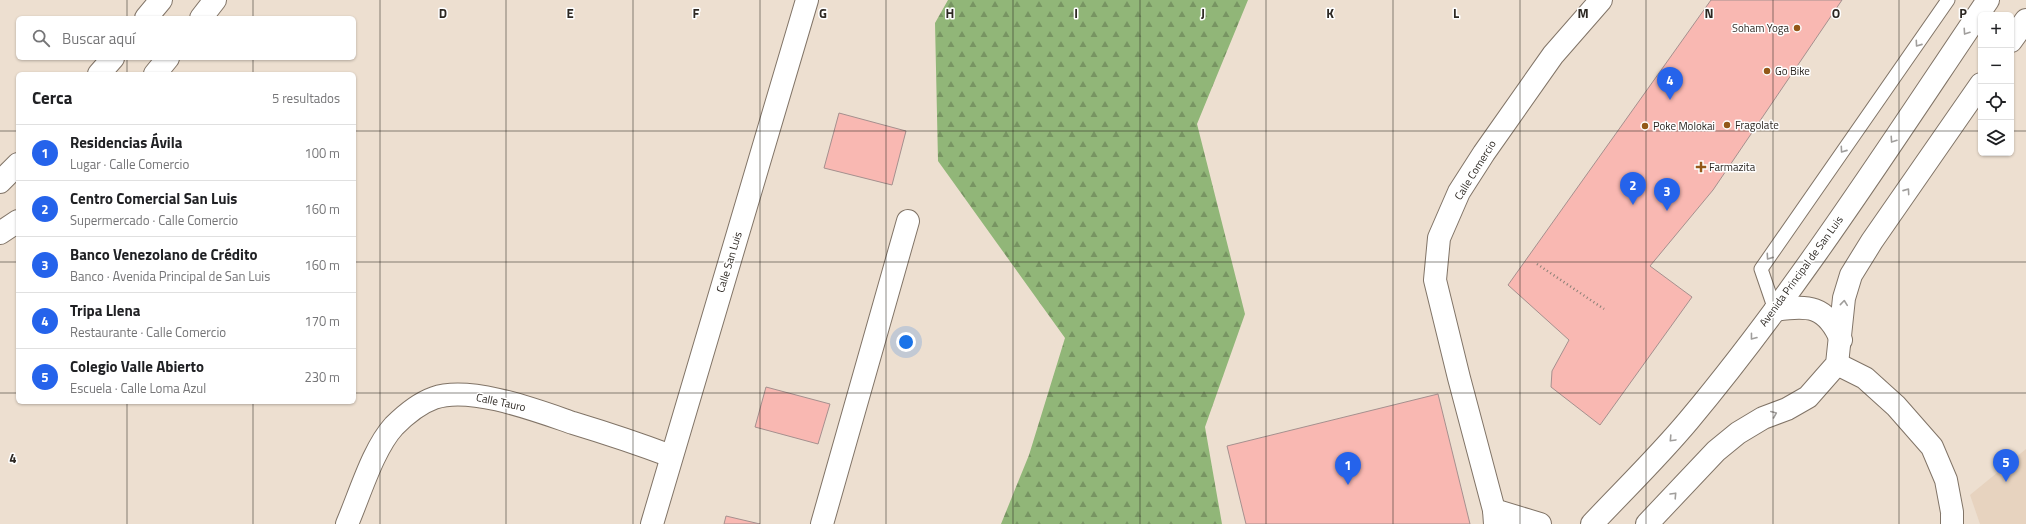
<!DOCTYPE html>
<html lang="es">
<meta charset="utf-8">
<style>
:root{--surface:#fff;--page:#f6f6f6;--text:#202124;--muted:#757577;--line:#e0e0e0;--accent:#2563eb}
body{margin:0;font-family:"Titillium Web",sans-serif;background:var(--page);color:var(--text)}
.controls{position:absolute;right:12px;top:12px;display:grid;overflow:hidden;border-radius:6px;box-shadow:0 1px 3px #0004}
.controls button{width:36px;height:36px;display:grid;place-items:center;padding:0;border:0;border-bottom:1px solid var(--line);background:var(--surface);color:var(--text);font:20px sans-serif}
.you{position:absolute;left:906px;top:342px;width:14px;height:14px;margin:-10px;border:3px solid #fff;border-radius:50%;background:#1a73e8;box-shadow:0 0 0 6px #1a73e833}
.badge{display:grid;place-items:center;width:26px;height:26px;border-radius:50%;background:var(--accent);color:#fff;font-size:13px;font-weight:700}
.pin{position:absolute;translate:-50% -33px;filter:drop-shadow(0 1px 2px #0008)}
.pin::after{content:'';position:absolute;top:21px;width:14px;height:12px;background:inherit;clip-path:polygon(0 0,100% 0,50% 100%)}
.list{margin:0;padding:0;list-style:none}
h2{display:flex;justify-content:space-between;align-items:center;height:52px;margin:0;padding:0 16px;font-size:17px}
h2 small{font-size:13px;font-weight:400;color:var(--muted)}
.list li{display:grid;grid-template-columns:26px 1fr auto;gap:12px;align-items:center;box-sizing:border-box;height:56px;padding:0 16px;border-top:1px solid var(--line)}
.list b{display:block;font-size:15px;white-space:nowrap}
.list p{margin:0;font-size:13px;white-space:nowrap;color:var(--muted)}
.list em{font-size:13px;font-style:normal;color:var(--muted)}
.icon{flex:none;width:22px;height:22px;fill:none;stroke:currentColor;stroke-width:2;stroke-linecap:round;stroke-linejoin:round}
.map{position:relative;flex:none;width:2026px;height:524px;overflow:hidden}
.search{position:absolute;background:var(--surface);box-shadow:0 1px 3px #0004;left:16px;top:16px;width:340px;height:44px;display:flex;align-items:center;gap:10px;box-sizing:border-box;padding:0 14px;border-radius:6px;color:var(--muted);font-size:15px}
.panel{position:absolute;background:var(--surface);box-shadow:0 1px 3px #0004;left:16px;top:72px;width:340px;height:332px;border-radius:6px}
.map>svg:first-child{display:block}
</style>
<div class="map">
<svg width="2026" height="524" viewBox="0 0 2026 524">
<defs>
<pattern id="forest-firs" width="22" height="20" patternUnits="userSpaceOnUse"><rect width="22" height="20" fill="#91b678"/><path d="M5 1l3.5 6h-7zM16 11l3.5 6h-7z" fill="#779462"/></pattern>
</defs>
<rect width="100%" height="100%" fill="#eddfd0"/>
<path fill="#e7d3bf" d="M2026,449v75h-46l-10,-29z"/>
<path fill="url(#forest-firs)" d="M948,0h300l-51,124 48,190 -40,113 17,97h-221l28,-69 36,-117 -127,-177 -3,-138z"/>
<g fill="#f9b8b2" stroke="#a5908e">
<path d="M1711,0h131l-129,190 -63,76 42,31 -92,128 -49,-38 1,-16 17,-31 -61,-55z"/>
<path d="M839,113l67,18 -14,54 -68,-17z"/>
<path d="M766,387l64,17 -12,40 -63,-17z"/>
<path d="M1438,394l32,130h-224l-19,-78z"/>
<path d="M726,516l34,8h-36z"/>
</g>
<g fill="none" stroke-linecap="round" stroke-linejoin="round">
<defs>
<path id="service" d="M1775,310l-14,-41 187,-269"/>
<g id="minor">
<path d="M146,18l15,-18"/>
<path d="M201,18l14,-18"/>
<path d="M2011,41l15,-21"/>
<path d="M99,74l14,-16"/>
<path d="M155,74l13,-16"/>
<path d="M0,182l18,-18"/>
<path d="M0,233l18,-12"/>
<path d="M1775,310c33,-5 51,-5 66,30"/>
<path d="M1837,364l28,14 31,28 36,41 14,33 6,32v12"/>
<path d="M1494,510l46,14"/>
<path d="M347,524c13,-30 26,-75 47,-98 11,-11 26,-23 40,-28 36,-13 104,13 139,25 33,10 66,21 98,33"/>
<path d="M652,524l155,-524"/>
<path d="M822,524l86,-303"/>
<path d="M1495,524l-1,-14 -35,-132 -24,-98 4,-42 20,-46 25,-39 69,-98 48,-55"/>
<path d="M1592,524c32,-34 67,-68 97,-104 110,-132 203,-278 299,-420"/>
<path d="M1647,524l69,-73 22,-18 25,-15 24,-9 21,-12 29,-33 7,-66 7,-23 21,-34 109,-157"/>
</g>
</defs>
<use href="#service" stroke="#817467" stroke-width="15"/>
<use href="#minor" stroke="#817467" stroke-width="24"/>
<path stroke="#887f75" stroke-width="2.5" stroke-dasharray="1 3" stroke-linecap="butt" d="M1537,264l67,45"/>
<use href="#service" stroke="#fff" stroke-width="13"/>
<use href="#minor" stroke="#fff" stroke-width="22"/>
</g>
<defs><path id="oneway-chevron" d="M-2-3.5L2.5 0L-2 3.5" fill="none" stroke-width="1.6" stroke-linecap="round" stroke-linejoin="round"/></defs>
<g stroke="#a09e9c">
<use href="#oneway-chevron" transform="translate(1966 32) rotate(124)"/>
<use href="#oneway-chevron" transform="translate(1918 44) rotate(125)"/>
<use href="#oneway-chevron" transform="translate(1893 140) rotate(124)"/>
<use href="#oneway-chevron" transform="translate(1843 150) rotate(125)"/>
<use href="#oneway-chevron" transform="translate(1907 191) rotate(-55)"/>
<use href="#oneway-chevron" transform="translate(1769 257) rotate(125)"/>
<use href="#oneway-chevron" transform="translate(1844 303) rotate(-84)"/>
<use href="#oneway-chevron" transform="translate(1753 337) rotate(128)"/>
<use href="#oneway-chevron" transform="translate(1774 414) rotate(-22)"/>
<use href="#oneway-chevron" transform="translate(1672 439) rotate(133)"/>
<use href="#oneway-chevron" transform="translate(1674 495) rotate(-47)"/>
</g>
<path fill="none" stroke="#2d2823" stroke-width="1" stroke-opacity="0.55" d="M127,0v18M253,0v18M380,0v524M506,0v524M633,0v524M760,0v524M886,0v524M1013,0v524M1140,0v524M1266,0v524M1393,0v524M1520,0v524M1646,0v524M1773,0v524M1899,0v524M127,58v16M253,58v16M0,131h18M354,131h1627M2011,131h15M0,262h18M354,262h1672M0,393h18M354,393h1672M127,402v122M253,402v122"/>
<g fill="#935818" stroke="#fff" stroke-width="1.5">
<circle cx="1797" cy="28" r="4"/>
<circle cx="1767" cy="71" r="4"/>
<circle cx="1727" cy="125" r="4"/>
<circle cx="1645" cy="126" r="4"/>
<path d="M1699 161h4v4h4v4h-4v4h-4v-4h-4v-4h4z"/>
</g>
<g text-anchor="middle" stroke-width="3" stroke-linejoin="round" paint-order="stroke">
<g font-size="11" fill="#2d2823" stroke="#fff" text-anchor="start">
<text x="1789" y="32" text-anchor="end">Soham Yoga</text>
<text x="1775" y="75">Go Bike</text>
<text x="1735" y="129">Fragolate</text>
<text x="1653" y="130">Poke Molokai</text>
<text x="1709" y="171">Farmazita</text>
</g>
<g font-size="11" fill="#2d2823" stroke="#fff">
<text transform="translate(1475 170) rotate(-58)" y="4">Calle Comercio</text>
<text transform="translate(729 262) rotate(-73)" y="4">Calle San Luis</text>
<text transform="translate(1801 271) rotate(-54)" y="4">Avenida Principal de San Luis</text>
<text transform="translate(501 402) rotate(12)" y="4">Calle Tauro</text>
</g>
</g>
<g font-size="13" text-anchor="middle" font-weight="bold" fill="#2d2823" stroke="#fff" stroke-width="3" stroke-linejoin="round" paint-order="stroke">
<text x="443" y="18">D</text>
<text x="570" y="18">E</text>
<text x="696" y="18">F</text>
<text x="823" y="18">G</text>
<text x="950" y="18">H</text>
<text x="1076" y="18">I</text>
<text x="1203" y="18">J</text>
<text x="1330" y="18">K</text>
<text x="1456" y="18">L</text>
<text x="1583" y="18">M</text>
<text x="1709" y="18">N</text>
<text x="1836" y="18">O</text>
<text x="1963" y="18">P</text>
<text x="13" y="463">4</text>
</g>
</svg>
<div class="controls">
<button>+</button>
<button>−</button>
<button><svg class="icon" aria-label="locate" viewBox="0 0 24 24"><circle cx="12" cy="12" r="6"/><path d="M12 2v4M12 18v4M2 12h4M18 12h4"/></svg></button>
<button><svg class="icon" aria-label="layers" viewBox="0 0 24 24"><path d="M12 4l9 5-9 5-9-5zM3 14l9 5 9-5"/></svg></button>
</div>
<div class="you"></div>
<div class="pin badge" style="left:1348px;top:485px">1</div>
<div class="pin badge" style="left:1633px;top:205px">2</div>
<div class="pin badge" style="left:1667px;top:211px">3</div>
<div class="pin badge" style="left:1670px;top:100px">4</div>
<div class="pin badge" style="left:2006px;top:482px">5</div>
<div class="search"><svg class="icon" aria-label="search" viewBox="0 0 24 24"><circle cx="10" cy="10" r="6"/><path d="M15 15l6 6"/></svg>Buscar aquí</div>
<section class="panel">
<h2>Cerca<small>5 resultados</small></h2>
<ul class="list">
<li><span class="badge">1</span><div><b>Residencias Ávila</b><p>Lugar · Calle Comercio</p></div><em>100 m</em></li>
<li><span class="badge">2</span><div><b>Centro Comercial San Luis</b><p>Supermercado · Calle Comercio</p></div><em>160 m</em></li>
<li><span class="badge">3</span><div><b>Banco Venezolano de Crédito</b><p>Banco · Avenida Principal de San Luis</p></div><em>160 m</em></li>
<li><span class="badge">4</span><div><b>Tripa Llena</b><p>Restaurante · Calle Comercio</p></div><em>170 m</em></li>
<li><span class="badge">5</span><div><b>Colegio Valle Abierto</b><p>Escuela · Calle Loma Azul</p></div><em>230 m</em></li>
</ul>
</section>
</div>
